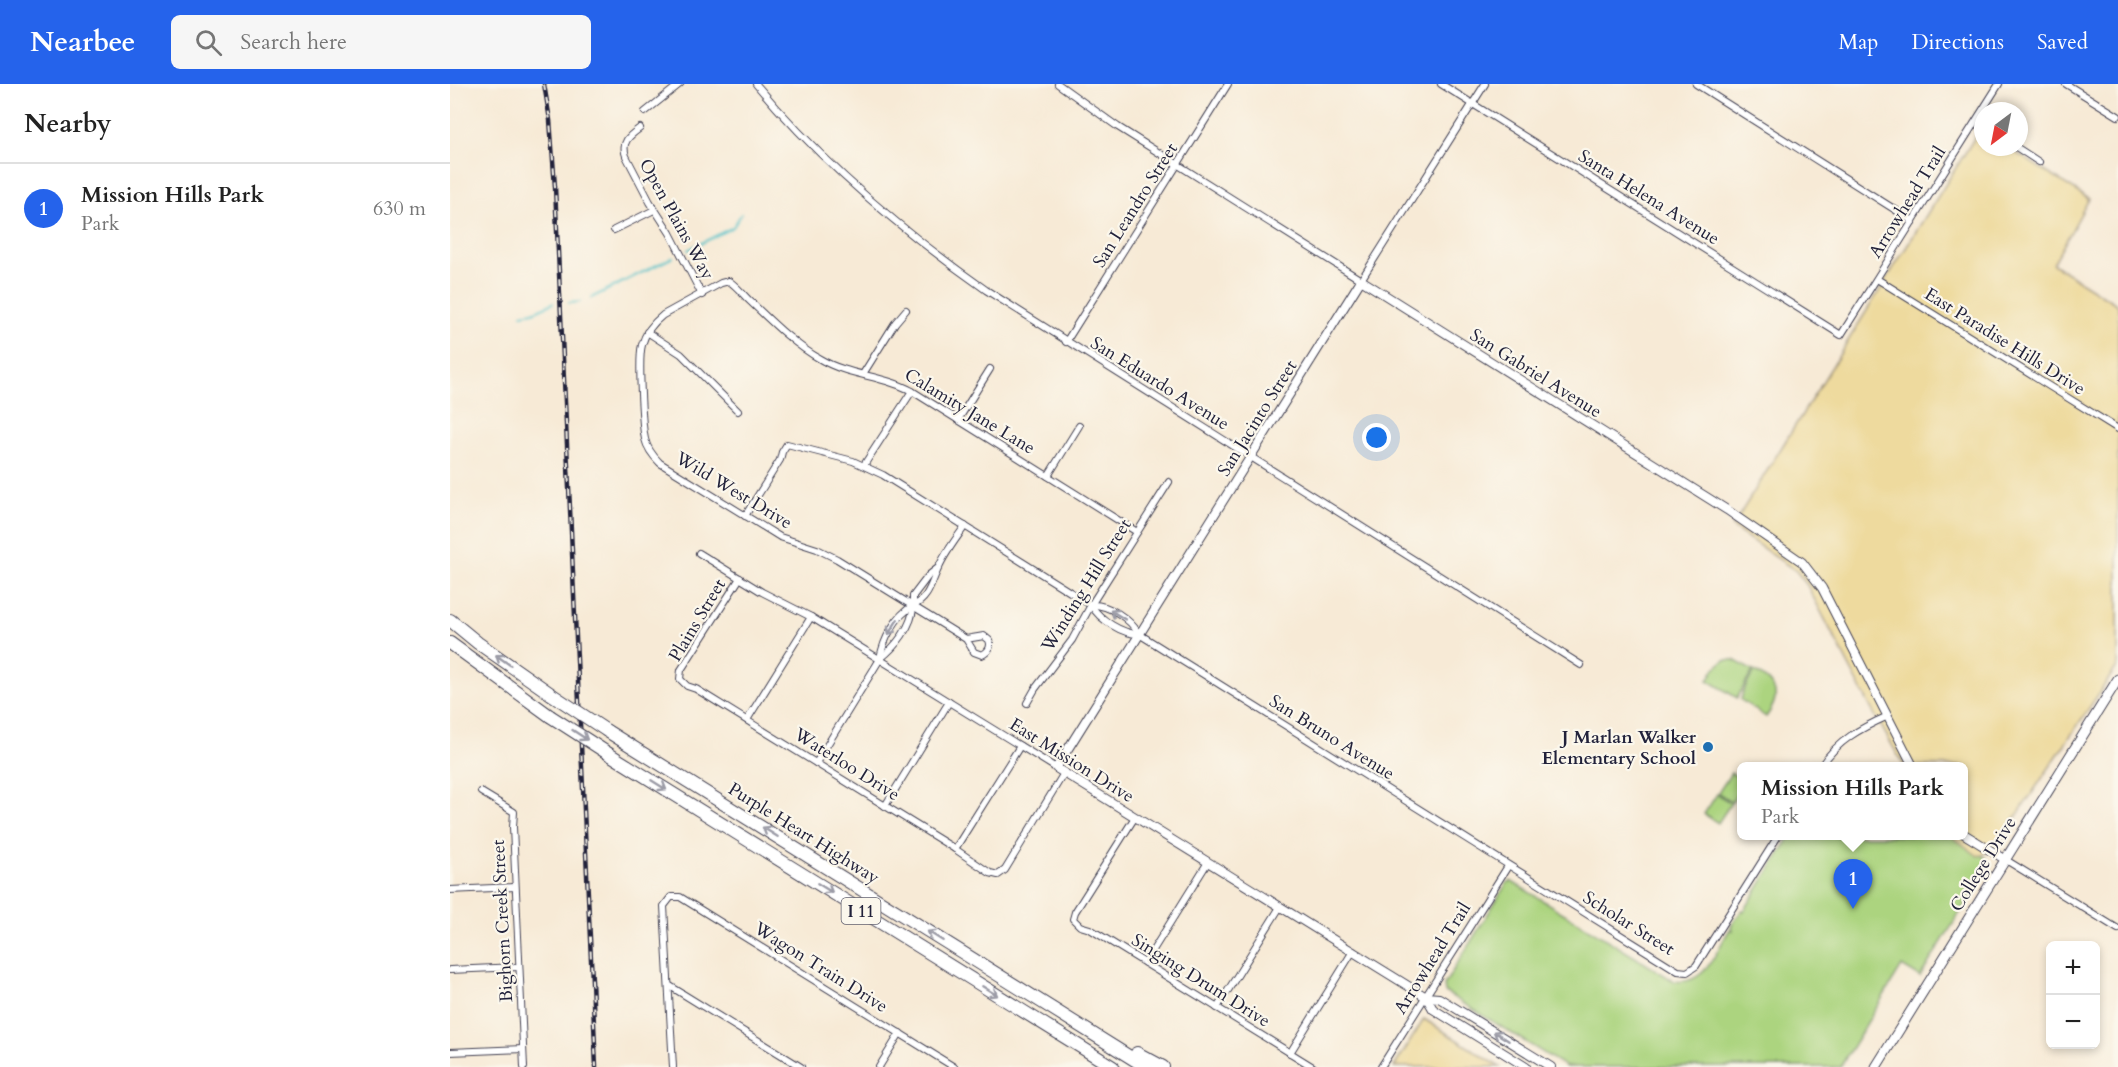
<!DOCTYPE html>
<meta charset="utf-8">
<style>
:root{--surface:#fff;--page:#f6f6f6;--text:#222;--muted:#767676;--line:#e0e0e0;--accent:#2563eb}
body{margin:0;font-family:Cardo,serif;background:var(--page);color:var(--text)}
.controls{position:absolute;right:18px;bottom:18px;display:grid;overflow:hidden;border-radius:9px;box-shadow:0 3px 9px #0003}
.controls button{width:54px;height:54px;display:grid;place-items:center;padding:0;border:0;border-bottom:2px solid var(--line);background:var(--surface);color:var(--text);font:30px sans-serif}
.compass{position:absolute;left:1524px;top:18px;width:54px;height:54px;border-radius:50%;background:var(--surface);box-shadow:0 3px 9px #0003;rotate:212deg}
.you{position:absolute;left:927px;top:354px;width:21px;height:21px;margin:-15px;border:4px solid #fff;border-radius:50%;background:#1a73e8;box-shadow:0 0 0 9px #1a73e833}
.badge{display:grid;place-items:center;width:39px;height:39px;border-radius:50%;background:var(--accent);color:#fff;font-size:20px;font-weight:700}
.pin{position:absolute;translate:-50% -50px;filter:drop-shadow(0 2px 3px #0008)}
.pin::after{content:'';position:absolute;top:32px;width:21px;height:18px;background:inherit;clip-path:polygon(0 0,100% 0,50% 100%)}
.popup{position:absolute;left:1287px;top:678px;width:231px;height:78px;box-sizing:border-box;display:grid;place-content:center;border-radius:9px;background:var(--surface);filter:drop-shadow(0 2px 4px #0005);font-size:20px;white-space:nowrap;color:var(--muted)}
.popup b{font-size:22px;color:var(--text)}
.popup::after{content:'';position:absolute;left:50%;top:100%;margin-left:-12px;border:12px solid transparent;border-top-color:var(--surface)}
.list{margin:0;padding:0;list-style:none}
h2{display:flex;justify-content:space-between;align-items:center;height:78px;margin:0;padding:0 24px;font-size:26px}
h2 small{font-size:20px;font-weight:400;color:var(--muted)}
.list li{display:grid;grid-template-columns:39px 1fr auto;gap:18px;align-items:center;box-sizing:border-box;height:90px;padding:0 24px;border-top:2px solid var(--line)}
.list b{display:block;font-size:22px;white-space:nowrap}
.list p{margin:0;font-size:20px;white-space:nowrap;color:var(--muted)}
.list em{font-size:20px;font-style:normal;color:var(--muted)}
.icon{flex:none;width:33px;height:33px;fill:none;stroke:currentColor;stroke-width:2;stroke-linecap:round;stroke-linejoin:round}
.map{position:relative;flex:none;width:1668px;height:983px;overflow:hidden}
header{display:flex;align-items:center;gap:36px;box-sizing:border-box;height:84px;padding:0 30px;background:var(--accent);color:#fff}
header strong{font-size:28px}
nav{display:flex;gap:33px;margin-inline-start:auto;font-size:21px}
.search{width:420px;height:54px;background:var(--page);display:flex;align-items:center;gap:15px;box-sizing:border-box;padding:0 21px;border-radius:9px;color:var(--muted);font-size:22px}
main{display:flex}
aside{flex:1;background:var(--surface)}
.map>svg:first-child{display:block}
</style>
<header>
<strong>Nearbee</strong>
<div class="search"><svg class="icon" aria-label="search" viewBox="0 0 24 24"><circle cx="10" cy="10" r="6"/><path d="M15 15l6 6"/></svg>Search here</div>
<nav><a>Map</a><a>Directions</a><a>Saved</a></nav>
</header>
<main>
<aside>
<h2>Nearby<small></small></h2>
<ul class="list">
<li><span class="badge">1</span><div><b>Mission Hills Park</b><p>Park</p></div><em>630 m</em></li>
</ul>
</aside>
<div class="map">
<svg width="1668" height="983" viewBox="0 0 1668 983">
<rect width="100%" height="100%" fill="#fbf7ec"/>
<filter id="ink" filterUnits="userSpaceOnUse"><feTurbulence type="fractalNoise" baseFrequency=".0167" numOctaves="2"/><feDisplacementMap in="SourceGraphic" scale="12" xChannelSelector="R" yChannelSelector="G"/><feConvolveMatrix kernelMatrix="1 2 1 2 8 2 1 2 1" color-interpolation-filters="sRGB"/></filter>
<filter id="wash" filterUnits="userSpaceOnUse"><feTurbulence type="fractalNoise" baseFrequency=".008" numOctaves="4" result="noise"/><feDisplacementMap in="SourceGraphic" scale="24" xChannelSelector="R" yChannelSelector="G"/><feGaussianBlur stdDeviation="1.35" result="paint"/><feColorMatrix in="noise" values="0 0 0 0 0 0 0 0 0 0 0 0 0 0 0 0 0 1.4 0 .05"/><feComposite in="paint" operator="in"/></filter>
<g filter="url(#wash)">
<rect width="100%" height="100%" fill="#f7ead6"/>
<g fill="#acd47f" stroke="#677b5d" stroke-width="1.5">
<path d="M1275,576h9l19,11 -16,27 -29,-18 7,-12z"/>
<path d="M1304,587c23,13 28,24 12,46l-25,-17 2,-8z"/>
<path d="M1281,689l11,7v6l-10,16 -14,-9z"/>
<path d="M1267,710l14,9 -13,20 -14,-9z"/>
<path d="M1341,752h160l35,22 2,4 -1,7 -67,108 -18,-11 -62,101h-274l-121,-75 -1,-7 63,-102 4,-2 163,100c33,5 42,-31 56,-52l2,1 -1,-4 11,-16 2,1z"/>
</g>
<g fill="#eeda9e" stroke="#887e6c" stroke-width="1.5">
<path d="M1530,45l3,2v16h24l82,52 -36,65 65,41v360l-124,185 -16,6 -27,-20h13v-70h-60l-32,-56 -65,-125 -11,-14 -64,-44z"/>
<path d="M974,935l76,48h-106z"/>
</g>
<g fill="none" stroke-linecap="round" stroke-linejoin="round">
<g stroke="#54c2c9" stroke-width="2">
<path d="M238,166l45,-23 8,-13"/>
<path d="M141,214l82,-41"/>
<path d="M119,219l11,-1"/>
<path d="M72,230l11,-2 20,-9"/>
</g>
</g>
</g>
<g filter="url(#ink)">
<g fill="none" stroke-linecap="round" stroke-linejoin="round">
<defs>
<g id="minor">
<path d="M306,0c66,79 146,147 230,206l595,375"/>
<path d="M608,0l60,43 243,153 124,-196"/>
<path d="M991,0l400,251 158,-251"/>
<path d="M1246,0l217,137"/>
<path d="M1616,0l52,32"/>
<path d="M195,28l35,-28"/>
<path d="M190,44c-11,8 -19,14 -14,28l24,46 20,31 32,62"/>
<path d="M1566,63l23,15"/>
<path d="M164,146l40,-20"/>
<path d="M1427,195l241,150"/>
<path d="M197,248l34,22 57,57"/>
<path d="M616,258l162,-258"/>
<path d="M413,290l32,-51 11,-13"/>
<path d="M508,336l32,-51"/>
<path d="M414,381l48,-74"/>
<path d="M598,392l31,-50"/>
<path d="M295,432l35,-56 2,-8 5,-8 66,17 30,14 208,130c9,15 31,29 48,29"/>
<path d="M249,469l63,39 49,25 245,151"/>
<path d="M290,494l-59,92 -1,9 7,7 9,3 259,160 35,24 8,2 7,-5 59,-97"/>
<path d="M641,521c18,-1 39,14 48,29l539,337 9,1 9,-6 82,-130"/>
<path d="M516,555l18,-3 5,4c3,7 -1,12 -7,15l-8,-3 -8,-13 -129,-80 -20,-10 -37,-12 -120,-74c-7,-7 -13,-15 -15,-24 -3,-14 -7,-81 -3,-94 3,-12 11,-22 21,-30l58,-32 8,-2c9,6 15,15 23,22 21,20 43,42 68,56 28,17 63,16 92,32l225,141"/>
<path d="M430,575c3,-19 16,-44 33,-53v-10l16,-21 9,-7"/>
<path d="M577,619l8,-14 37,-49 19,-35 78,-123"/>
<path d="M297,636l64,-103"/>
<path d="M366,679l64,-104c15,-12 33,-33 33,-53 17,-8 18,-24 26,-39 6,-14 17,-28 26,-41"/>
<path d="M1371,682c17,-26 40,-38 67,-50"/>
<path d="M31,708l33,20 -1,15 11,240"/>
<path d="M435,722l64,-104"/>
<path d="M685,733l-60,95 -2,7 7,7 10,3 223,138"/>
<path d="M505,765l65,-103"/>
<path d="M1556,776l112,69"/>
<path d="M0,806l65,-3"/>
<path d="M695,879l63,-101"/>
<path d="M0,886l69,-3"/>
<path d="M220,902l131,81"/>
<path d="M767,924l63,-101"/>
<path d="M0,968l73,-3"/>
<path d="M840,969l63,-102"/>
<path d="M223,983l-9,-161 7,-9h9l274,170"/>
<path d="M429,983l21,-34"/>
<path d="M931,983l127,-201"/>
</g>
<g id="tertiary">
<path d="M1514,750l42,26"/>
<path d="M976,913l7,12 93,58"/>
<path d="M1101,983l-112,-69 -13,-1 -370,-229 305,-488 366,230 75,52 20,26 91,178"/>
</g>
<path id="secondary" d="M1426,983l242,-388"/>
<g id="motorway">
<path d="M0,536l28,23 73,51"/>
<path d="M0,559l100,73"/>
<path d="M157,647l539,336"/>
<path d="M159,670l504,313"/>
<path d="M687,969l26,14"/>
</g>
</defs>
<use href="#minor" stroke="#424052" stroke-width="8"/>
<use href="#tertiary" stroke="#424052" stroke-width="10"/>
<use href="#secondary" stroke="#424052" stroke-width="11"/>
<use href="#motorway" stroke="#424052" stroke-width="14"/>
<use href="#minor" stroke="#fff" stroke-width="6"/>
<use href="#tertiary" stroke="#fff" stroke-width="8"/>
<use href="#secondary" stroke="#fff" stroke-width="9"/>
<use href="#motorway" stroke="#fff" stroke-width="12"/>
<defs>
<path id="rail" d="M94,0l6,36 5,67 41,880"/>
</defs>
<use href="#rail" stroke="#22223b" stroke-width="4.5"/>
<use href="#rail" stroke="#fbf7ec" stroke-width="2" stroke-dasharray="7" stroke-linecap="butt"/>
<defs>
<g id="motorway-bridge">
<path d="M101,610l56,37"/>
<path d="M100,632l59,38"/>
</g>
</defs>
<use href="#motorway-bridge" stroke="#424052" stroke-width="14" stroke-linecap="butt"/>
<use href="#motorway-bridge" stroke="#fff" stroke-width="12"/>
</g>
<defs><path id="oneway-shaft" d="M-6 0H5M1.5-3L5.5 0L1.5 3" fill="none" stroke-width="1.6" stroke-linecap="round" stroke-linejoin="round" transform="scale(1.5)"/></defs>
<g stroke="#9c9ca7">
<use href="#oneway-shaft" transform="translate(668 531) rotate(-148)"/>
<use href="#oneway-shaft" transform="translate(443 543) rotate(122)"/>
<use href="#oneway-shaft" transform="translate(53 576) rotate(-145)"/>
<use href="#oneway-shaft" transform="translate(130 651) rotate(33)"/>
<use href="#oneway-shaft" transform="translate(209 701) rotate(32)"/>
<use href="#oneway-shaft" transform="translate(320 748) rotate(-148)"/>
<use href="#oneway-shaft" transform="translate(375 804) rotate(32)"/>
<use href="#oneway-shaft" transform="translate(485 852) rotate(-148)"/>
<use href="#oneway-shaft" transform="translate(540 907) rotate(32)"/>
<use href="#oneway-shaft" transform="translate(1051 952) rotate(-148)"/>
</g>
</g>
<circle fill="#1f6fb2" stroke="#fbf7ec" stroke-width="2" cx="1258" cy="663" r="6"/>
<g text-anchor="middle" stroke-width="4.5" stroke-linejoin="round" paint-order="stroke">
<rect fill="#fbf7ec" stroke="#636270" stroke-width="1.5" x="391.5" y="814" width="39" height="26" rx="4.5"/>
<g font-size="16" font-weight="bold" fill="#22223b">
<text x="411" y="833">I 11</text>
</g>
<g font-size="18" fill="#22223b" stroke="#fbf7ec">
<text transform="translate(1199 113) rotate(32)" y="6">Santa Helena Avenue</text>
<text transform="translate(1457 118) rotate(-58)" y="6">Arrowhead Trail</text>
<text transform="translate(685 121) rotate(-58)" y="6">San Leandro Street</text>
<text transform="translate(227 135) rotate(61)" y="6">Open Plains Way</text>
<text transform="translate(1555 257) rotate(32)" y="6">East Paradise Hills Drive</text>
<text transform="translate(1086 289) rotate(32)" y="6">San Gabriel Avenue</text>
<text transform="translate(710 299) rotate(32)" y="6">San Eduardo Avenue</text>
<text transform="translate(520 327) rotate(31)" y="6">Calamity Jane Lane</text>
<text transform="translate(807 334) rotate(-58)" y="6">San Jacinto Street</text>
<text transform="translate(284 406) rotate(31)" y="6">Wild West Drive</text>
<text transform="translate(636 501) rotate(-58)" y="6">Winding Hill Street</text>
<text transform="translate(247 536) rotate(-59)" y="6">Plains Street</text>
<text transform="translate(882 653) rotate(32)" y="6">San Bruno Avenue</text>
<text transform="translate(622 676) rotate(32)" y="6">East Mission Drive</text>
<text transform="translate(397 680) rotate(32)" y="6">Waterloo Drive</text>
<text transform="translate(354 749) rotate(32)" y="6">Purple Heart Highway</text>
<text transform="translate(1533 780) rotate(-58)" y="6">College Drive</text>
<text transform="translate(52 837) rotate(-93)" y="6">Bighorn Creek Street</text>
<text transform="translate(1179 839) rotate(32)" y="6">Scholar Street</text>
<text transform="translate(982 874) rotate(-58)" y="6">Arrowhead Trail</text>
<text transform="translate(371 883) rotate(32)" y="6">Wagon Train Drive</text>
<text transform="translate(751 896) rotate(32)" y="6">Singing Drum Drive</text>
</g>
<g font-size="18" font-weight="bold" fill="#22223b" stroke="#fbf7ec" text-anchor="end">
<text x="1246" y="659">J Marlan Walker<tspan x="1246" dy="21">Elementary School</tspan></text>
</g>
</g>
</svg>
<div class="controls">
<button>+</button>
<button>−</button>
</div>
<svg class="compass" viewBox="-18 -18 36 36"><path d="M0-13l5 13h-10z" fill="#e53935"/><path d="M0 13l5-13h-10z" fill="#767676"/></svg>
<div class="you"></div>
<div class="pin badge" style="left:1403px;top:825px">1</div>
<div class="popup"><b>Mission Hills Park</b>Park</div>
</div>
</main>
